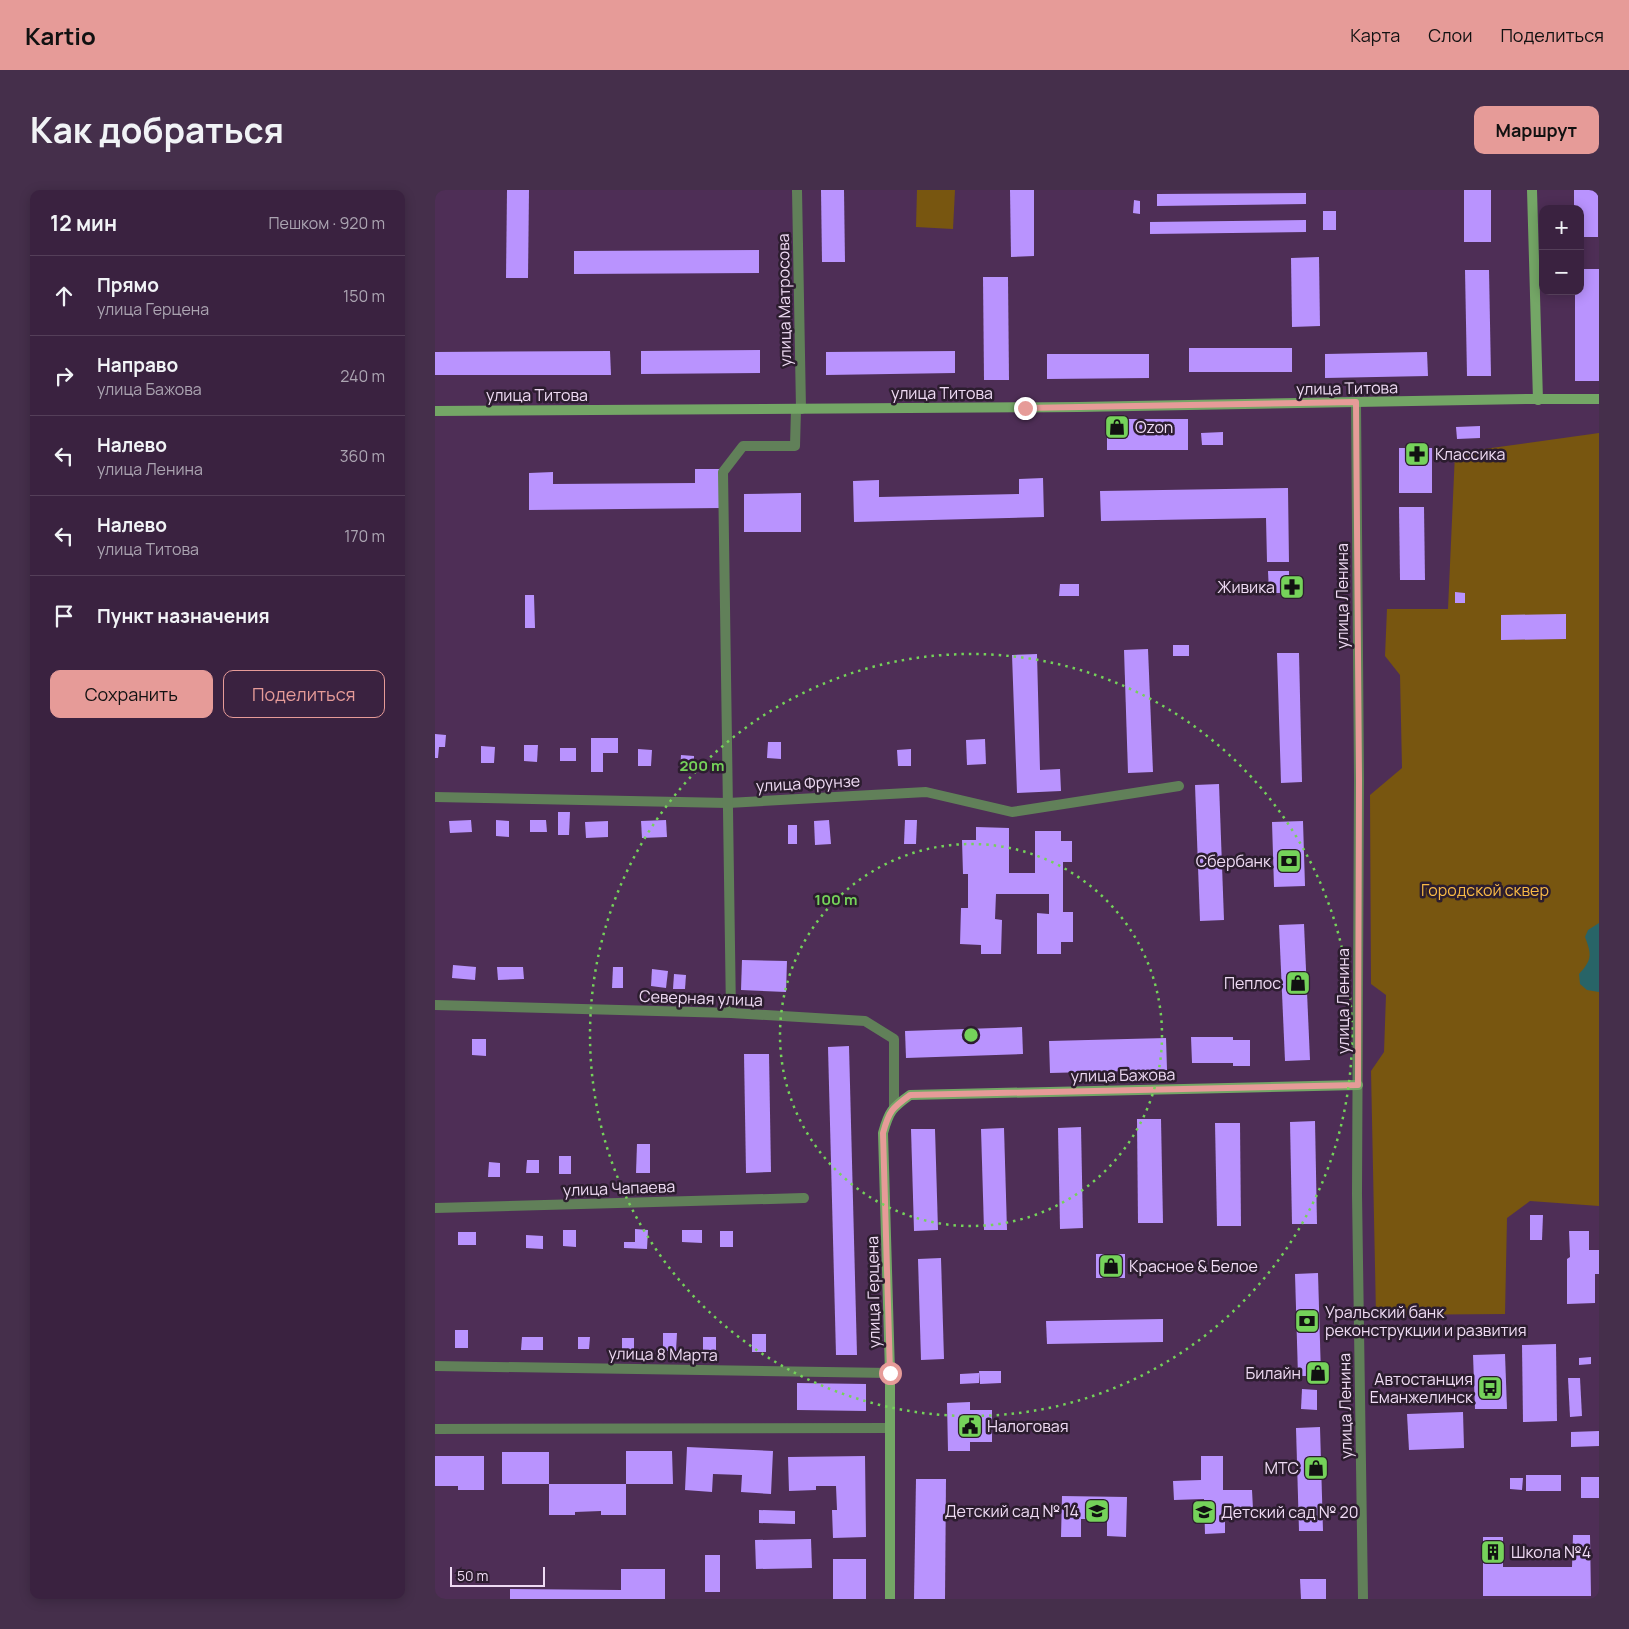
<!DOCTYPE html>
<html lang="ru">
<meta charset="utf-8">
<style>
:root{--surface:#3a2240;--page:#452f4b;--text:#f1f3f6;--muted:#aba4b1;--line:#543f59;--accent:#e69b98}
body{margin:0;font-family:Manrope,sans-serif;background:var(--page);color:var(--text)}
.controls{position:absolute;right:15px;top:15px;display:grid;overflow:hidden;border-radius:10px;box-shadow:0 2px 12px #0003}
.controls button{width:45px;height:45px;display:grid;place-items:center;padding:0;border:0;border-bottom:1px solid var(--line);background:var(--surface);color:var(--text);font:25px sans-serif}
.scale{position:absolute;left:15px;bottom:12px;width:95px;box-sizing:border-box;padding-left:5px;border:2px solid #efdbf4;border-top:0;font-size:14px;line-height:18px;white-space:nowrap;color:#efdbf4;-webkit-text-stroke:4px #2c1d2f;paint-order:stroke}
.stop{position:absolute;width:15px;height:15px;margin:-11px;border:4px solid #e69b98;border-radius:50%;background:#fff}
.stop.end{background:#e69b98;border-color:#fff;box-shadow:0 1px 5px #0008}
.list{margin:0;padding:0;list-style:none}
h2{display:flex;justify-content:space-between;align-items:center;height:65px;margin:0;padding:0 20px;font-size:21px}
h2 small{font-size:16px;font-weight:400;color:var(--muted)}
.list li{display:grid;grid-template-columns:32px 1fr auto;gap:15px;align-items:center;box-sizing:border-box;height:80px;padding:0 20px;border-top:1px solid var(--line)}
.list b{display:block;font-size:19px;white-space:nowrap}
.list p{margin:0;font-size:16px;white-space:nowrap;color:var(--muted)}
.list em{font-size:16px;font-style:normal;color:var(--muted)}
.actions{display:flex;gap:10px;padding:15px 20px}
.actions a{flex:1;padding:11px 0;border:1px solid var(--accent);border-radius:10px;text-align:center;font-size:18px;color:var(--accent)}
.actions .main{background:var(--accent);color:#111}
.icon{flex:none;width:28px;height:28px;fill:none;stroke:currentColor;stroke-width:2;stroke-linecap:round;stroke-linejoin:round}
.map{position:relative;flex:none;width:1164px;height:1409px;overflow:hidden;border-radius:10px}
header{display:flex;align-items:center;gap:30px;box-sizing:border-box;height:70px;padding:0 25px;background:var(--accent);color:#111}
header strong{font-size:24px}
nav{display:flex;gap:28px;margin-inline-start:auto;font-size:18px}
.intro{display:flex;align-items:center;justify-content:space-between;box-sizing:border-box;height:120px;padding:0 30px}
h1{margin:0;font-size:35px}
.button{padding:12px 22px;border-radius:10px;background:var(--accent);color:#111;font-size:18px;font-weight:700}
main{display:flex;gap:30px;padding:0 30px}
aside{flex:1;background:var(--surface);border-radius:10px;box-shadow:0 2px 12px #0003}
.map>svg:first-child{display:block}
</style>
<header>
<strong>Kartio</strong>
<nav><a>Карта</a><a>Слои</a><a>Поделиться</a></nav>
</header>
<div class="intro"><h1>Как добраться</h1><a class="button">Маршрут</a></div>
<main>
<aside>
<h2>12 мин<small>Пешком · 920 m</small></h2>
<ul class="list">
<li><svg class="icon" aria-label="ahead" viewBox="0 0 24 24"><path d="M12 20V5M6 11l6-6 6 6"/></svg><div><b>Прямо</b><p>улица Герцена</p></div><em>150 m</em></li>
<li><svg class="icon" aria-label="right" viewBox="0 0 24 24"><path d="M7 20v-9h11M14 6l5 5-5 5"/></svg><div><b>Направо</b><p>улица Бажова</p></div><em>240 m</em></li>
<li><svg class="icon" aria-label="left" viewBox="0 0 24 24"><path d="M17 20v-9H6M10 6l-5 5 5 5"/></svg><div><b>Налево</b><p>улица Ленина</p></div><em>360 m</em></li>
<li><svg class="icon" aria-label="left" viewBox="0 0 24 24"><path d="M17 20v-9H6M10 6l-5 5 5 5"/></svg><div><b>Налево</b><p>улица Титова</p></div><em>170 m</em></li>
<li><svg class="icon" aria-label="arrive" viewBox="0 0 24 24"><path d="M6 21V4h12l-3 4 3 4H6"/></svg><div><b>Пункт назначения</b></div></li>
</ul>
<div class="actions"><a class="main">Сохранить</a><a>Поделиться</a></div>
</aside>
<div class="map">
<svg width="1164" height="1409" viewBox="0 0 1164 1409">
<rect width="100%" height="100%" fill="#4e2e56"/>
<g fill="#785610">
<path d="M482,0h38l-2,39 -37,-2z"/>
<path d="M1164,243v773l-69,-5 -23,17 -2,96 -129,1 -5,-244 13,-19 2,-57 -15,-11 -1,-189 32,-27 -2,-93 -15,-19 2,-47h61l7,-156z"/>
</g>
<path fill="#286467" d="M1164,733v69l-12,-2 -7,-6 -1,-10c13,-14 13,-19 6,-37l3,-7z"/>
<g fill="#b993fe">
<path d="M72,0h22l-1,88h-22z"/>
<path d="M386,0h23l1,72h-23z"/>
<path d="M575,0h24v66l-23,1z"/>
<rect x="1029" y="0" width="27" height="52"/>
<path d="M1139,0h24v47h-18v-28h-6z"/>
<path d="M871,3v11l-149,2v-12z"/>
<path d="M699,10l6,1v13l-7,-1z"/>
<rect x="888" y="21" width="13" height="19"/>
<path d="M871,30v12l-156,2v-12z"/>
<path d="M324,60v23l-185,1v-23z"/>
<path d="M884,67l1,69 -28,1 -1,-69z"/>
<path d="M1145,79h19v112h-24v-90h5z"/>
<path d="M1030,80h24l2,106h-24z"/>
<path d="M548,87h25l1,103h-25z"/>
<rect x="754" y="158" width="103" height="24"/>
<path d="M325,160v23l-119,1v-23z"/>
<path d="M175,161l1,24h-176v-23z"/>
<path d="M520,161v22l-129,2v-23z"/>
<path d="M992,162l1,24 -103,2v-24z"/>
<path d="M612,164h102v24l-102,1z"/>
<rect x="672" y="229" width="81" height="31"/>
<path d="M1045,236v12l-23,1 -1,-12z"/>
<path d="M788,242v13h-21l-1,-12z"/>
<rect x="964" y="258" width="33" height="45"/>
<path d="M260,279h26v39l-192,2v-37l24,-1v12l142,-1z"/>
<path d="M608,288l1,39 -190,5 -1,-41 26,-1v17l140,-3v-15z"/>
<path d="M853,298l1,74h-22l-1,-44 -165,3 -1,-30z"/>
<path d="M366,303v39h-57v-38z"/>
<path d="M964,317h25l1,73h-25z"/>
<path d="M833,381h21v22h-20z"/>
<path d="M625,394h19v12h-20z"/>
<path d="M1020,402l10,1v10h-10z"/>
<path d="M90,405h9l1,33h-10z"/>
<path d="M1131,424v25l-65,1v-25z"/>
<rect x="738" y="455" width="16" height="11"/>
<path d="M713,459l5,123 -25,1 -4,-123z"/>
<path d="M842,463h22l3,129 -21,1z"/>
<path d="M602,464l3,116 20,-1 1,22 -44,2 -5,-138z"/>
<path d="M0,544l11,1 -1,12h-6l-1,11h-3z"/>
<path d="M156,548h27v15h-15v19h-12z"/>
<path d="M550,549l1,25 -19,1 -1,-25z"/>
<path d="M333,552h13v17l-14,-1z"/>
<path d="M89,555h14l-1,17 -13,-1z"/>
<path d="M46,556l14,1 -1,16h-13z"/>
<rect x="125" y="558" width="16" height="13"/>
<path d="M203,559l14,1 -1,16h-13z"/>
<path d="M476,559v17h-13l-1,-16z"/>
<path d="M246,565l13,1v16h-14z"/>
<path d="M784,594l5,136 -24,1 -5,-136z"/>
<path d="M123,622h12l-1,23h-11z"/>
<path d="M36,630l1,12 -22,1 -1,-12z"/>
<path d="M61,630l13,1v16l-13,-1z"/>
<path d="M95,630h16l1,12h-17z"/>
<path d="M231,630l1,17 -25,1 -1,-17z"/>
<path d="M394,630l2,24 -16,1 -1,-24z"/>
<path d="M470,630h12l-1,24h-12z"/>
<path d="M173,631v16l-22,1 -1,-16z"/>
<path d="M868,631l2,65 -31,1 -2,-65z"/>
<rect x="353" y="635" width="9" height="19"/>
<path d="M541,637l33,1v45h26v-42h26v10h11v21h-9v50h10v30h-12v12h-24v-41l12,1v-20h-53l-1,25 7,1 -1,34h-20v-9l-21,-1 1,-36h7v-34h-5l-1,-34h14z"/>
<path d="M869,734l6,136 -25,1 -6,-136z"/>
<path d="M307,770l45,1 -1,31 -45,-2z"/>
<path d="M18,775l23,2 -1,13 -23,-2z"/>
<path d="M62,777h26l1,12 -26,1z"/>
<path d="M178,777h10v21h-11z"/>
<path d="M217,779l16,2 -2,17 -15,-2z"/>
<path d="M239,784l12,1 -1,14h-12z"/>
<path d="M587,837l1,27 -117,4 -1,-27z"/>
<path d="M756,847h42v3h17v26h-17v-3h-41z"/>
<path d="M731,848l1,32 -117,3 -1,-32z"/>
<path d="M37,849h14v17l-14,-1z"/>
<path d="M414,856l8,309h-21l-8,-308z"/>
<path d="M309,864h25l2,118 -25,1z"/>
<path d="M702,929h24l2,104h-25z"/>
<path d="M880,931l2,103h-25l-2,-102z"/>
<path d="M780,933h25l1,103h-24z"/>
<path d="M646,937l2,101 -23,1 -2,-101z"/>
<path d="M569,938l3,102h-23l-3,-101z"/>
<path d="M476,939h24l3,101 -24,1z"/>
<path d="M202,954h13v29h-14z"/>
<rect x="124" y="966" width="12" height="18"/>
<path d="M92,970h12v13h-13z"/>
<path d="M54,972l11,1v14h-12z"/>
<path d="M1095,1025h13l-1,25h-12z"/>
<path d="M200,1039l13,1 -1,19 -23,-1v-6h11z"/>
<path d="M128,1040h13v17l-13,-1z"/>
<path d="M247,1040h20v13l-20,-1z"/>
<rect x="285" y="1041" width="13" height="16"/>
<path d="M1134,1041h20v19h10v24h-4v29l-28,1v-45l3,-2z"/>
<rect x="23" y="1042" width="18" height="13"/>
<path d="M91,1045l17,1v13l-17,-1z"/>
<rect x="661" y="1064" width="29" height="24"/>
<path d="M506,1068l3,101 -23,1 -3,-101z"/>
<path d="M883,1083l3,103h-23l-3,-102z"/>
<path d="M728,1129v23l-116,2 -1,-23z"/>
<rect x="20" y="1140" width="13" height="18"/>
<path d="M228,1143h14l-1,18h-13z"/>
<rect x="317" y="1144" width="14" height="18"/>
<path d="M87,1147h21v13h-22z"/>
<path d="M143,1147h12l-1,12h-11z"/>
<rect x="268" y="1147" width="13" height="17"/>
<rect x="187" y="1148" width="12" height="12"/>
<path d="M1121,1154l1,77 -34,1 -1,-77z"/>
<path d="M1070,1164l2,55h-32l-2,-54z"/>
<path d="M1156,1167v7l-12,1v-7z"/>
<path d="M544,1181h22v12l-21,1z"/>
<path d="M544,1183v10l-19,1v-10z"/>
<path d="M1133,1188h12l2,38 -12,1z"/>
<path d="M362,1193l69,1v27l-69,-1z"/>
<path d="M867,1199l15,1v20l-16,-1z"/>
<path d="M535,1212v8h22v32h-22v9h-22l-1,-48z"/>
<path d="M1028,1222l1,36 -55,2 -2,-36z"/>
<path d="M885,1237l3,104h-24l-3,-103z"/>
<path d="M1164,1241v15l-28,1v-15z"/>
<path d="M252,1257l86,4 -2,43 -30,-2 1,-17 -29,-1 -1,18 -27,-2z"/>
<path d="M191,1261h46l1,33h-47z"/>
<path d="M67,1262h47v32h77v31h-25v-4l-26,1v3h-26v-31h-47z"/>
<path d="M0,1266h49v34h-26v-4h-23z"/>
<path d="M430,1266l1,81 -33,1 -1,-28h5l-1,-24h-20v4l-27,1 -1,-34z"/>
<path d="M766,1266h22v34h29l1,19h-28v24l-20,1 -1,-35 -30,1 -1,-19 28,-1z"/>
<rect x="1091" y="1285" width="35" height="16"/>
<rect x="1146" y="1287" width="18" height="21"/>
<path d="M1075,1288h13l-1,12 -12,-1z"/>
<path d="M481,1289h30l-1,120h-31z"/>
<path d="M627,1306l65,1 -1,40 -19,-1v-17h-26v18h-20z"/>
<path d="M324,1320l36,1v13l-36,-1z"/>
<path d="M1138,1345h17l1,61h-108v-59h20v30h69z"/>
<path d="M376,1349l1,29 -56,1 -1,-29z"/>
<rect x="270" y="1365" width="15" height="37"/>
<rect x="398" y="1369" width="33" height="40"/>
<path d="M186,1379h44v30h-155v-10l111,1z"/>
<path d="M865,1389h26v20h-25z"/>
</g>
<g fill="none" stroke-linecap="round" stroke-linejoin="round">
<g stroke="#618059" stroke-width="10">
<path d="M362,0l4,219"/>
<path d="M921,212l3,378 -2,414 6,405"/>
<path d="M0,607l293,6 198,-11 86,20 167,-26"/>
<path d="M0,815l296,8 134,8 29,18v67"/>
<path d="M296,823l-8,-541 20,-26h52l1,-37"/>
<path d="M0,1018l369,-10"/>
<path d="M0,1176l455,7"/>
<path d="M0,1239l455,-1"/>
</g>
<g stroke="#74a666" stroke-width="10">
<path d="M1097,0l6,210"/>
<path d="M0,221l643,-4 453,-8h68"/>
<path d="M455,1409v-226l-7,-240c6,-22 9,-25 27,-38l448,-10"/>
</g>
</g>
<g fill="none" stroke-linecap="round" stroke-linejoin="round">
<path stroke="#e69b98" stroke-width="6" d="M455,1183l-7,-240c6,-22 9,-25 27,-38l448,-10 1,-305 -3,-378 -331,6"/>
</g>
<g fill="none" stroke="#75d25a" stroke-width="2.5" stroke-dasharray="2.5 5">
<circle cx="536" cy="845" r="191"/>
<circle cx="536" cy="845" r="381"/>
</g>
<defs>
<symbol id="shop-square" viewBox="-11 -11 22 22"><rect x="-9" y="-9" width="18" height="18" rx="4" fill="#75d25a" stroke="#2c1d2f"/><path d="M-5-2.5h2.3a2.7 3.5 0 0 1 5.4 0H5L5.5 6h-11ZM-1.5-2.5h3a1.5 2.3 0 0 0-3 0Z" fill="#111"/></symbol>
<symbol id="pharmacy-square" viewBox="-11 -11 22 22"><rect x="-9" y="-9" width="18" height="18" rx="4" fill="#75d25a" stroke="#2c1d2f"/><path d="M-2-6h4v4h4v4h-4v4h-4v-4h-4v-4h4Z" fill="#111"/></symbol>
<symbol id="bank-square" viewBox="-11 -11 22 22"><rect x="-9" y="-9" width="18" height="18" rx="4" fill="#75d25a" stroke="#2c1d2f"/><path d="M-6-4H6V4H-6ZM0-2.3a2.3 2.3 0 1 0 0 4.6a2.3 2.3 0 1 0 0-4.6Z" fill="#111"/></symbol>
<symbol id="bus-square" viewBox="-11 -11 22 22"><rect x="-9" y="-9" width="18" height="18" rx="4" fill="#75d25a" stroke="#2c1d2f"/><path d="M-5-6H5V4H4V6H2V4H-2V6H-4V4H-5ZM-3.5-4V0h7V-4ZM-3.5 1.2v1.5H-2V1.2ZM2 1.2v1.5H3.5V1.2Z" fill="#111"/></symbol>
<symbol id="civic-square" viewBox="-11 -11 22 22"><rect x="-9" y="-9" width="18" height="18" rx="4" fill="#75d25a" stroke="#2c1d2f"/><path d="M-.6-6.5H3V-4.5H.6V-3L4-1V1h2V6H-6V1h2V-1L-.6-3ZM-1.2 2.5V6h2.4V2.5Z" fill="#111"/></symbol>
<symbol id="school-square" viewBox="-11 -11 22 22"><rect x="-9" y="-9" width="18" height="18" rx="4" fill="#75d25a" stroke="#2c1d2f"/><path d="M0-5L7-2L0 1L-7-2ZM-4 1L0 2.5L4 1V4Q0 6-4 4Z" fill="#111"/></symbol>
<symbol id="building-square" viewBox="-11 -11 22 22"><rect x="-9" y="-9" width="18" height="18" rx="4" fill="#75d25a" stroke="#2c1d2f"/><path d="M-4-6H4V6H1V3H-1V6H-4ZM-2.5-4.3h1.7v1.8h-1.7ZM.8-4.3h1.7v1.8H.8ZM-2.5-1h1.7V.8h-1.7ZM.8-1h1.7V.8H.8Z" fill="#111"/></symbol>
</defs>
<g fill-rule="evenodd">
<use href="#shop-square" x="668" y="223" width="28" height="28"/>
<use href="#pharmacy-square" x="968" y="250" width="28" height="28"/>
<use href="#pharmacy-square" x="843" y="383" width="28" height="28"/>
<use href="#bank-square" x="840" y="657" width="28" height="28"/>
<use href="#shop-square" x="849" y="779" width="28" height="28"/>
<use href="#shop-square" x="662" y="1062" width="28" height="28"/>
<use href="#bank-square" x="858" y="1117" width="28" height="28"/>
<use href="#shop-square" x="869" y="1169" width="28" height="28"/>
<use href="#bus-square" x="1041" y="1184" width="28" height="28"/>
<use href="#civic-square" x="521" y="1222" width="28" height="28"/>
<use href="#shop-square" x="867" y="1264" width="28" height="28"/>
<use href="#school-square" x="648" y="1307" width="28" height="28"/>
<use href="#school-square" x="755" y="1308" width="28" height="28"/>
<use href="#building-square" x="1044" y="1348" width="28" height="28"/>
</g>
<g text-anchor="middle" stroke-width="5" stroke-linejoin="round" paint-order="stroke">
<g font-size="16" fill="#efdbf4" stroke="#2c1d2f">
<text transform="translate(349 110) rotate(-91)" y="6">улица Матросова</text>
<text transform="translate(912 198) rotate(-1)" y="6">улица Титова</text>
<text x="507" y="209">улица Титова</text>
<text x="102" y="211">улица Титова</text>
<text transform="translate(907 406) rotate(-90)" y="6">улица Ленина</text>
<text transform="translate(373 593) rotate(-3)" y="6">улица Фрунзе</text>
<text transform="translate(266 808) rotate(2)" y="6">Северная улица</text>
<text transform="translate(908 811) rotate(-90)" y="6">улица Ленина</text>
<text transform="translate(688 885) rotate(-1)" y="6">улица Бажова</text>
<text transform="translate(184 998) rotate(-2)" y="6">улица Чапаева</text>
<text transform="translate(438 1102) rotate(-91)" y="6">улица Герцена</text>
<text transform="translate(228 1164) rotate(1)" y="6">улица 8 Марта</text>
<text transform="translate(910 1216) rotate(-91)" y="6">улица Ленина</text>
</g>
<g font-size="16" fill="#efdbf4" stroke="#2c1d2f" text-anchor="start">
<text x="700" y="243">Ozon</text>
<text x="1000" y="270">Классика</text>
<text x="840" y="403" text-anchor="end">Живика</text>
<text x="836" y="677" text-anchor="end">Сбербанк</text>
<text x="846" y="799" text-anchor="end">Пеплос</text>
<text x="694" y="1082">Красное &amp; Белое</text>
<text x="890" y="1128">Уральский банк<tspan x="890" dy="18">реконструкции и развития</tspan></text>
<text x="866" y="1189" text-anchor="end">Билайн</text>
<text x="1038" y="1195" text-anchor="end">Автостанция<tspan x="1038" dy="18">Еманжелинск</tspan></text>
<text x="552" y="1242">Налоговая</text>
<text x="864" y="1284" text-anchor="end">МТС</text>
<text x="644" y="1327" text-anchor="end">Детский сад № 14</text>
<text x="786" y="1328">Детский сад № 20</text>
<text x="1076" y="1368">Школа №4</text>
</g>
<g font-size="16" fill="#f9ba46" stroke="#2c1d2f">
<text x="1050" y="706">Городской сквер</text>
</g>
</g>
<circle cx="536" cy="845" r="8" fill="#75d25a" stroke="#2c1d2f" stroke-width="2.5"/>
<g font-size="15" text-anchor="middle" font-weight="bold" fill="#75d25a" stroke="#2c1d2f" stroke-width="5" stroke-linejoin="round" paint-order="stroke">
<text x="267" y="581">200 m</text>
<text x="401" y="715">100 m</text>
</g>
</svg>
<div class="controls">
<button>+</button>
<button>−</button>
</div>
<div class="scale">50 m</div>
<div class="stop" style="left:455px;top:1183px"></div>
<div class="stop end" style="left:590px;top:218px"></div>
</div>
</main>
